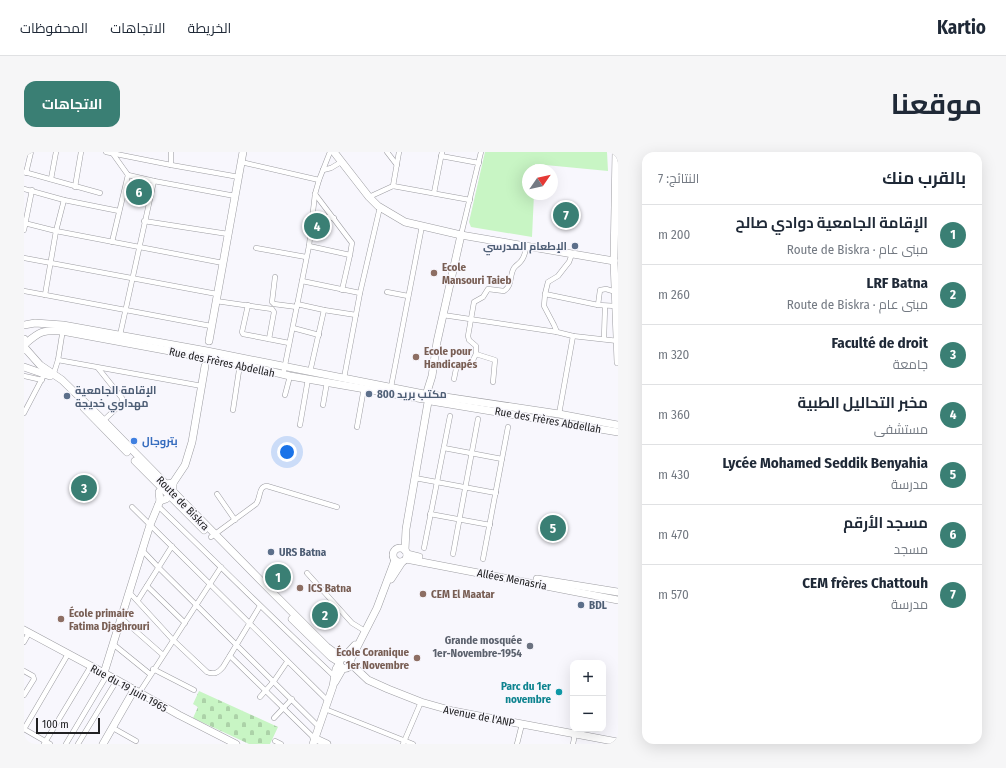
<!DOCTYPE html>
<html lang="ar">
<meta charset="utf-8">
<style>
:root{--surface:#fff;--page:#f6f6f7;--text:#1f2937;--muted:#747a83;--line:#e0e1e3;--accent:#3a7f74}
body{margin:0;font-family:"Fira Sans Condensed",Cairo,sans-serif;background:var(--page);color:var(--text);direction:rtl}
.controls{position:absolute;right:12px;bottom:12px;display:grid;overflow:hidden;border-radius:8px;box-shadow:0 4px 16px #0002}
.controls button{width:36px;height:36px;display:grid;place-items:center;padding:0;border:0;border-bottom:1px solid var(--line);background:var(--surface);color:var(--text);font:20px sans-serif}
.compass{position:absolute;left:498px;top:12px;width:36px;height:36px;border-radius:50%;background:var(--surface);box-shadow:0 4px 16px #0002;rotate:56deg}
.scale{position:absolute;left:12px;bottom:10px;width:64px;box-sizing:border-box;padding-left:4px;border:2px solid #212123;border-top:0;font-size:11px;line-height:14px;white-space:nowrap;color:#212123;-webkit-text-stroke:3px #f8f7fd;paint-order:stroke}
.you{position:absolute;left:263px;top:300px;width:14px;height:14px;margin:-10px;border:3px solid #fff;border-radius:50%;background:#1a73e8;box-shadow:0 0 0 6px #1a73e833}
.badge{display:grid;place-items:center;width:26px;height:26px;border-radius:50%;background:var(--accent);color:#fff;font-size:13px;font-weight:700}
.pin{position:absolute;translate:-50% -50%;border:2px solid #fff;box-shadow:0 1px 4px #0006}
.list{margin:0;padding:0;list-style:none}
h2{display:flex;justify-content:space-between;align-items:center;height:52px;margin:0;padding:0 16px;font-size:17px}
h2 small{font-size:13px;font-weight:400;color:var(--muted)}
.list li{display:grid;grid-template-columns:26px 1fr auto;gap:12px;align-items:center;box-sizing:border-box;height:60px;padding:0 16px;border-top:1px solid var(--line)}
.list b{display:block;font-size:15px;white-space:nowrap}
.list p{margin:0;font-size:13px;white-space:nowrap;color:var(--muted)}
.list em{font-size:13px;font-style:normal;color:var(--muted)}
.map{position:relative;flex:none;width:594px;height:592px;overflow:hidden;direction:ltr;border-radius:12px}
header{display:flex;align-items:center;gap:24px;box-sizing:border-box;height:56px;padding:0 20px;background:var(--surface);border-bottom:1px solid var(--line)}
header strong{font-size:19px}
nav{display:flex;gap:22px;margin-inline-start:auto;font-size:14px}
.intro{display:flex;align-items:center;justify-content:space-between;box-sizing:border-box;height:96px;padding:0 24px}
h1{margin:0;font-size:28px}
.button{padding:10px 18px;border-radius:12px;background:var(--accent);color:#fff;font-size:14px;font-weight:700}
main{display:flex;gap:24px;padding:0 24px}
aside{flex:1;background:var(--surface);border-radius:12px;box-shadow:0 4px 16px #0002}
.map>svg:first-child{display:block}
</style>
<header>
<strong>Kartio</strong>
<nav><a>الخريطة</a><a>الاتجاهات</a><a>المحفوظات</a></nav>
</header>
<div class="intro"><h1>موقعنا</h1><a class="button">الاتجاهات</a></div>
<main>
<aside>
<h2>بالقرب منك<small>النتائج: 7</small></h2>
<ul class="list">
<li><span class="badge">1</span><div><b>الإقامة الجامعية دوادي صالح</b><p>مبنى عام · Route de Biskra</p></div><em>200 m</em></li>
<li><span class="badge">2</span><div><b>LRF Batna</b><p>مبنى عام · Route de Biskra</p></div><em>260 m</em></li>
<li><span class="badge">3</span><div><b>Faculté de droit</b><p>جامعة</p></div><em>320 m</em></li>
<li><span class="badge">4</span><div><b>مخبر التحاليل الطبية</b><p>مستشفى</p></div><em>360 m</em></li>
<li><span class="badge">5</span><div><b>Lycée Mohamed Seddik Benyahia</b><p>مدرسة</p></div><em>430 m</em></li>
<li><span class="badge">6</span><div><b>مسجد الأرقم</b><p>مسجد</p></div><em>470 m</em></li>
<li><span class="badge">7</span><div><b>CEM frères Chattouh</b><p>مدرسة</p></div><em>570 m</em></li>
</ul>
</aside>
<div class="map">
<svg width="594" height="592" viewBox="0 0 594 592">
<defs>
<pattern id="cemetery-stones" width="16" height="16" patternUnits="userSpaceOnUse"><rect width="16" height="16" fill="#c8f5c4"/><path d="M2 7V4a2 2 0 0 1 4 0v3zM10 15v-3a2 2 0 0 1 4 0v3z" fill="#acd2a8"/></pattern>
</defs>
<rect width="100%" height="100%" fill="#f8f7fd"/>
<path fill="#c8f5c4" d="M461,0h122l1,19 -73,-7v6h-7v24h6l-2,43 -61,-10 -2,-5z"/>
<path fill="url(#cemetery-stones)" d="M175,539l79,36 -8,17h-21l-56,-26 5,-11 -5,-3z"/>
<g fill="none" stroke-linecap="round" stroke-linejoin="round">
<defs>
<g id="street">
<path d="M82,0l65,13 68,12"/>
<path d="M89,0v2l15,21 26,6 81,15"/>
<path d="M147,0v13"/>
<path d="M363,0l10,13"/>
<path d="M417,4l38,7"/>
<path d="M217,10l78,18"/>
<path d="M299,18l8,-2 10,-6"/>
<path d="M0,20l76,21"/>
<path d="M2,21l5,-21"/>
<path d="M27,27l5,-27"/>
<path d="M369,34l6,-34"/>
<path d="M51,35l6,-35"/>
<path d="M0,37l40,11 55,11"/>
<path d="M410,41l8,-41"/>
<path d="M291,42l37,49 -2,12 -8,35"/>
<path d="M345,45l24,-11 77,14"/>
<path d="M289,63l21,3"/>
<path d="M120,69l84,13"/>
<path d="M0,71l32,8 167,32"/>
<path d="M0,78l8,-40"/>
<path d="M437,83l20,-83"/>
<path d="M88,90l16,-67"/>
<path d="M285,94l41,9"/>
<path d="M232,96l50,9"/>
<path d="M0,106l193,36"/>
<path d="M251,125l-3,25 2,2 23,3"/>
<path d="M278,129l58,12"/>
<path d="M0,139l187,35"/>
<path d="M363,140l21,4"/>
<path d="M521,142l53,11 18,1"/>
<path d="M21,143l11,-64 8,-31"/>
<path d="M192,149l56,8 2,3 -5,27"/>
<path d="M273,152l27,6 32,5"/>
<path d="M224,153l-6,27 1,2 46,9"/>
<path d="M574,153l2,-15 6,-1 10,3"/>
<path d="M419,163l114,17 16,4 45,5"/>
<path d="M269,176l26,7"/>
<path d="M533,180l-3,-7 -10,-19 1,-12 3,-12 10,-6 7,-9 4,-5 3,-8"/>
<path d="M96,183l34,-154"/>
<path d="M580,187l1,-33"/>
<path d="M452,202l19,6 -2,22"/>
<path d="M34,208l144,26"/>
<path d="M74,216l24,30v5l-20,19"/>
<path d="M286,220l14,-62"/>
<path d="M259,223l26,-129 6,-52 4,-14 11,-28"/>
<path d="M0,224l18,4"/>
<path d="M29,224l5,-16 5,-31"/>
<path d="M320,226l16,-85 20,-86"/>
<path d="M430,227l3,-15h14l5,-10v-8l-7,-6 -1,-4 6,-34 9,-5 5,-8 16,2c9,-6 5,-15 10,-23 2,-3 5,-4 7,-7 4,-4 4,-11 6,-15"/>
<path d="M367,235l31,-161"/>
<path d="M261,243l5,-19"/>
<path d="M299,253l4,-23"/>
<path d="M209,258l7,-46"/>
<path d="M0,261l21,-40"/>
<path d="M535,262l14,-78"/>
<path d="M276,273l8,-46"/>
<path d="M333,275l7,-39"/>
<path d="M420,296l58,11"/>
<path d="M391,326l81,15"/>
<path d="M193,342l18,26"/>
<path d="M133,353c59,57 117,115 177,171"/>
<path d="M108,355l196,194"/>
<path d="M406,362l60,11"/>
<path d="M187,385l45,-33c5,-6 2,-18 11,-18l70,21"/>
<path d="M400,396l26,-132"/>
<path d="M118,398l17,18 159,158"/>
<path d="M429,402l25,-135"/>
<path d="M459,407l25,-132"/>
<path d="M283,421l45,50 13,8"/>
<path d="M123,434l38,37"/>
<path d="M105,440l44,48 34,32c7,3 11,1 16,-5l37,-61"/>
<path d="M114,448l34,-54"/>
<path d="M97,466l42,37"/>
<path d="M0,490l5,-9"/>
<path d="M89,492l37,30"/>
<path d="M206,504l84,82"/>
<path d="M129,517l41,21"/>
<path d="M0,519l9,5 1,3 -10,16"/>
<path d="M115,541l82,-126"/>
<path d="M236,545l14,-16 13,-19"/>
<path d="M301,557l88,35"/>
<path d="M250,566l18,-19"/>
<path d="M89,576l23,13"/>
<path d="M0,577l44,-75"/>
<path d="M0,577l26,15"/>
<path d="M251,589l6,3"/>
<path d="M20,592l47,-78"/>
<path d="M42,592l41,-69"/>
<path d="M54,592l39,-64"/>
<path d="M379,592l18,-42"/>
<path d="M493,592l5,-20"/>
<path d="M549,592l2,-10"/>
</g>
<g id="secondary">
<path d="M310,0l35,45 9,9 27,16 56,13 153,26"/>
<path d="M592,0l-2,109 4,101"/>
<path d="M0,173l11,-2 28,2 144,26 217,43"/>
<path d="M185,189l34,-189"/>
<path d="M1,192c15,-13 18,-14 37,-13l178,33 50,12 133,23"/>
<path d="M403,240l5,-16 5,-34 24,-107"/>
<path d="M408,243l127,19 59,11"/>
<path d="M407,249l187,31"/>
<path d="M136,349l6,-2 7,-7v-9l12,-18 7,-23 13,-76"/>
<circle cx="376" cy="403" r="7"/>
<path d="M381,398l1,-21 22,-127"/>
<path d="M383,402l12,3"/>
<path d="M382,407l212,41"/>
<path d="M367,427l11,-17"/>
<path d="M513,427l81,13"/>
<path d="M0,478l93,50 62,35 57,29"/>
<path d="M320,505l11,-12"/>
<path d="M326,509l27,-53 18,-48"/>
<path d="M80,521l46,-148 10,-24 -1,-9 7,-8 7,-1"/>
<path d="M311,530l8,-14"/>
<path d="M290,586l13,6"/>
<path d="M79,592l31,-54"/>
<path d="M289,592l20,-58 3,-17 3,-5"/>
</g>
<g id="primary">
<path d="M0,187l1,5 -1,6"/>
<path d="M1,196l15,17 22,15 36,35 171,174 58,58 15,11"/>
<path d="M0,215l26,9"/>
<path d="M60,256l43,44"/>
<path d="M111,309l69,69"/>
<path d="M268,467l39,38 8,5"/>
<circle cx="321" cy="511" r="5.5"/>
<path d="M326,511l18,17 20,9 33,13 32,9 165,31"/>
</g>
</defs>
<use href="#street" stroke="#9d9da2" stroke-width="5.5"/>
<use href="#secondary" stroke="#9d9da2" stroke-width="8"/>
<use href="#primary" stroke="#9d9da2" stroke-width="8"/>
<use href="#street" stroke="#fff" stroke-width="4.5"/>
<use href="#secondary" stroke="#fff" stroke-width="7"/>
<use href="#primary" stroke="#fff" stroke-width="7"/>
</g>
<g fill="#5c6f8a" stroke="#f8f7fd" stroke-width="1.5">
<circle cx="551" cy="94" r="4"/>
<circle cx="345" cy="242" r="4"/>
<circle cx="43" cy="244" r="4"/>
<circle cx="247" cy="400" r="4"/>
<circle cx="557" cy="453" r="4"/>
</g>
<g fill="#8d6e63" stroke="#f8f7fd" stroke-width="1.5">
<circle cx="410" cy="121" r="4"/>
<circle cx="392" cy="205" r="4"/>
<circle cx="276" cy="436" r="4"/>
<circle cx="399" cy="442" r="4"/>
<circle cx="37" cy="467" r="4"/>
<circle cx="393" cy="506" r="4"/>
</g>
<circle fill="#3f7fe0" stroke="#f8f7fd" stroke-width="1.5" cx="110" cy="289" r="4"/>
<circle fill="#6b7280" stroke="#f8f7fd" stroke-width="1.5" cx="506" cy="494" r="4"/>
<circle fill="#0f9aa8" stroke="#f8f7fd" stroke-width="1.5" cx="535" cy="540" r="4"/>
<g text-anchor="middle" stroke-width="3" stroke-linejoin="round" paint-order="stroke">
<g font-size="11" font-weight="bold" fill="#4e5e75" stroke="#f8f7fd" text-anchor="start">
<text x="543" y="98" text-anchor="end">الإطعام المدرسي</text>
<text x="51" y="242">الإقامة الجامعية<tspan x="51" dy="13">مهداوي خديجة</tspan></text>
<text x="353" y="246">مكتب بريد 800</text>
<text x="255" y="404">URS Batna</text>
<text x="565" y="457">BDL</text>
</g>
<g font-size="11" font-weight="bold" fill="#785e54" stroke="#f8f7fd" text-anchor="start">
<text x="418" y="119">Ecole<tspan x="418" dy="13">Mansouri Taieb</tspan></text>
<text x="400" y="203">Ecole pour<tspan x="400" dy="13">Handicapés</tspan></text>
<text x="284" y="440">ICS Batna</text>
<text x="407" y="446">CEM El Maatar</text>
<text x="45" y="465">École primaire<tspan x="45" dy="13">Fatima Djaghrouri</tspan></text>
<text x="385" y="504" text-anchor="end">École Coranique<tspan x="385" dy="13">1er Novembre</tspan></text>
</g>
<g font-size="11" fill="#212123" stroke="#f8f7fd">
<text transform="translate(198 210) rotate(12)" y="4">Rue des Frères Abdellah</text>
<text transform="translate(524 268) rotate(10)" y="4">Rue des Frères Abdellah</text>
<text transform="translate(159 351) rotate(46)" y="4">Route de Biskra</text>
<text transform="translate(488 427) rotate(11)" y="4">Allées Menasria</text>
<text transform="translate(105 536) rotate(29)" y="4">Rue du 19 juin 1965</text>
<text transform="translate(455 564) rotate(11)" y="4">Avenue de l'ANP</text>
</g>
<g font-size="11" font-weight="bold" fill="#366cbe" stroke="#f8f7fd" text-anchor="start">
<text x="118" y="293">بتروجال</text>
</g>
<g font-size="11" font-weight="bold" fill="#5b616d" stroke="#f8f7fd" text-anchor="end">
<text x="498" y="492">Grande mosquée<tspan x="498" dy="13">1er-Novembre-1954</tspan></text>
</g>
<g font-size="11" font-weight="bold" fill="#0d838f" stroke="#f8f7fd" text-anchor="end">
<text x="527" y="538">Parc du 1er<tspan x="527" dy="13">novembre</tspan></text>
</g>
</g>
</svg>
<div class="controls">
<button>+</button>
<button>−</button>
</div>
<svg class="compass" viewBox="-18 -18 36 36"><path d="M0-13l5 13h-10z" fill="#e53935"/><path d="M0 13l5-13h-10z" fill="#747a83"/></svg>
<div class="scale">100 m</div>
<div class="you"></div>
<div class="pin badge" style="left:254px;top:425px">1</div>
<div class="pin badge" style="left:301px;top:463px">2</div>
<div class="pin badge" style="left:60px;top:336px">3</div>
<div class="pin badge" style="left:293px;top:74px">4</div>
<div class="pin badge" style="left:529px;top:376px">5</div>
<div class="pin badge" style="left:115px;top:40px">6</div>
<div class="pin badge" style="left:542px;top:63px">7</div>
</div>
</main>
